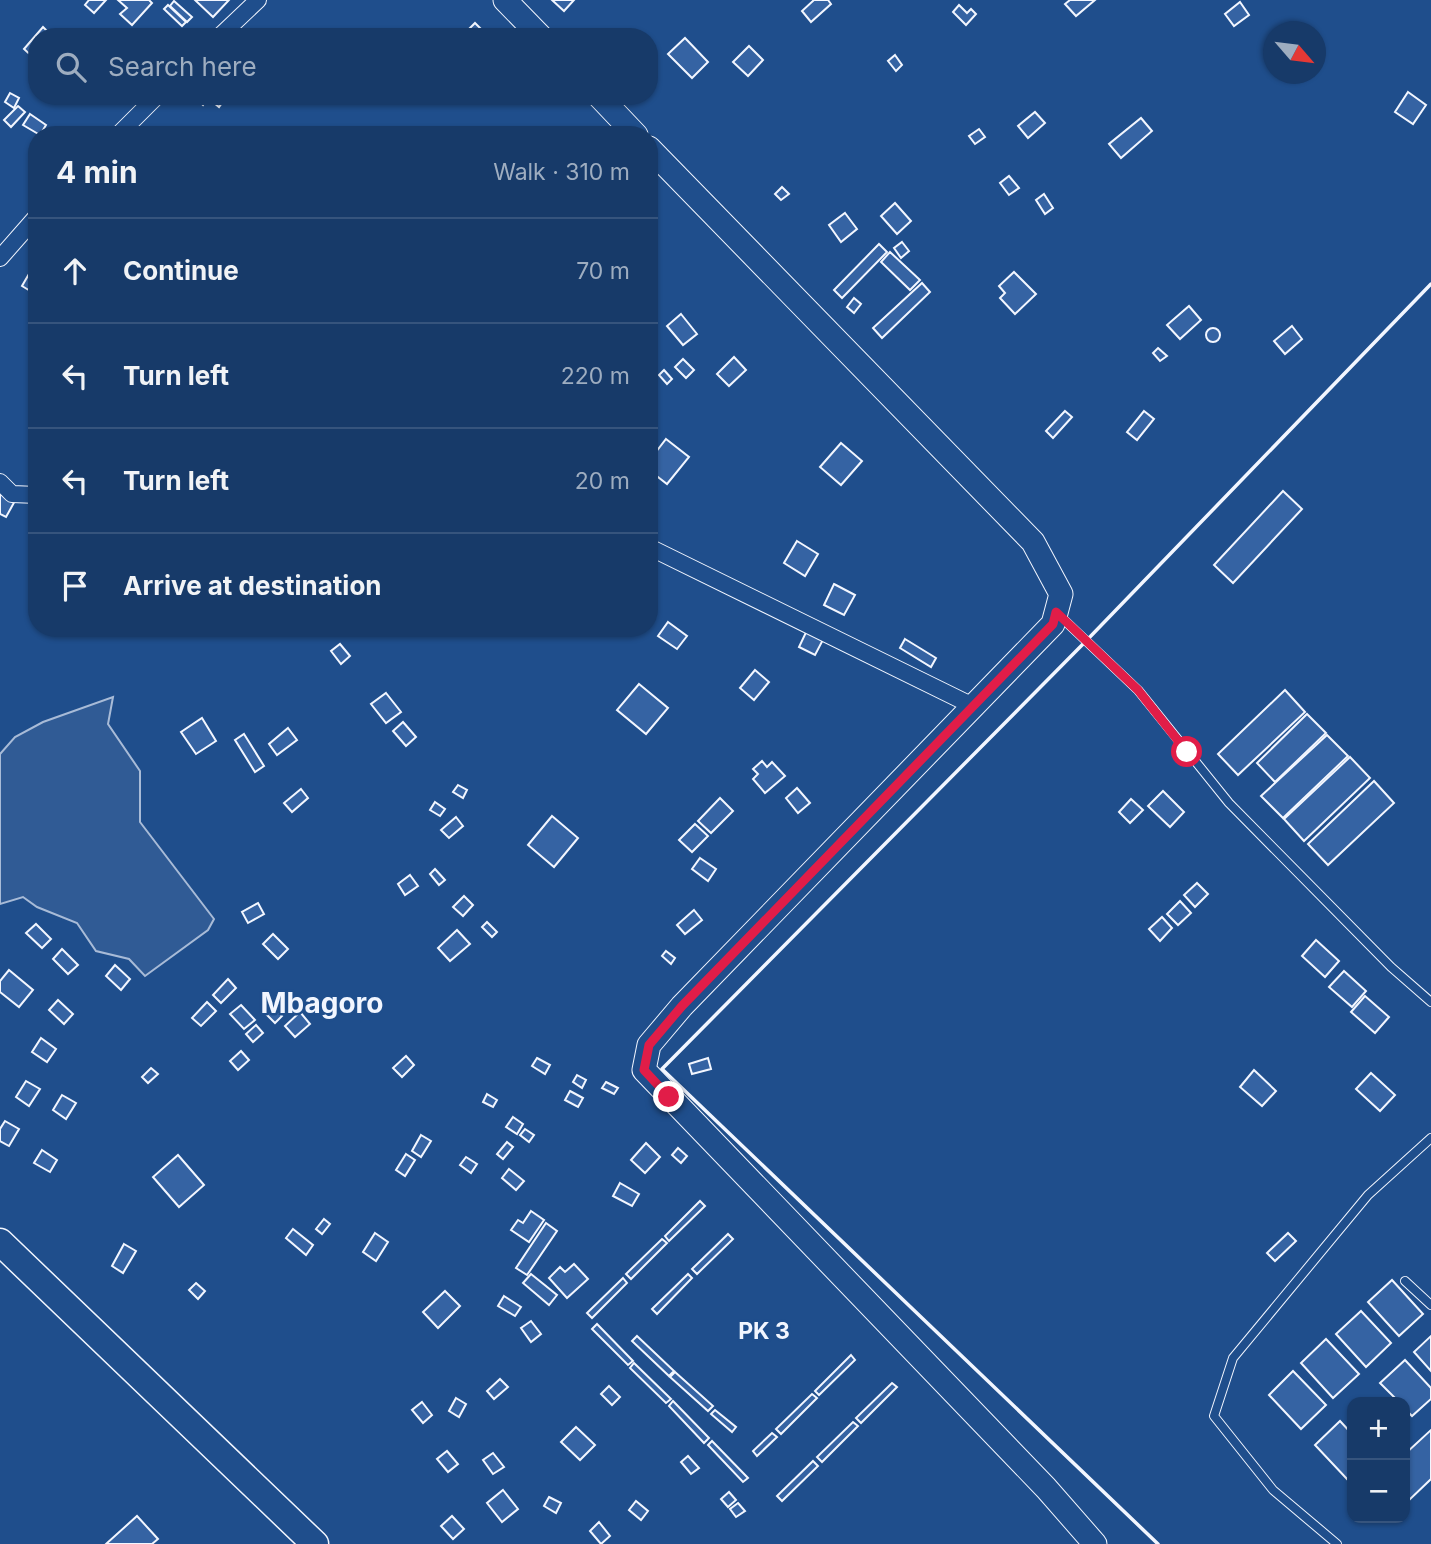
<!DOCTYPE html>
<meta charset="utf-8">
<style>
:root{--surface:#173a69;--page:#20416f;--text:#f1f3f6;--muted:#9eadc0;--line:#36547d}
body{margin:0;font-family:Inter,sans-serif;background:var(--page);color:var(--text)}
.controls{position:absolute;right:21px;bottom:21px;display:grid;overflow:hidden;border-radius:14px;box-shadow:0 2px 5px #0004}
.controls button{width:63px;height:63px;display:grid;place-items:center;padding:0;border:0;border-bottom:2px solid var(--line);background:var(--surface);color:var(--text);font:35px sans-serif}
.compass{position:absolute;left:1263px;top:21px;width:63px;height:63px;border-radius:50%;background:var(--surface);box-shadow:0 2px 5px #0004;rotate:118deg}
.stop{position:absolute;width:21px;height:21px;margin:-16px;border:5px solid #e11d48;border-radius:50%;background:#fff}
.stop.end{background:#e11d48;border-color:#fff;box-shadow:0 2px 7px #0008}
.list{margin:0;padding:0;list-style:none}
h2{display:flex;justify-content:space-between;align-items:center;height:91px;margin:0;padding:0 28px;font-size:30px}
h2 small{font-size:23px;font-weight:400;color:var(--muted)}
.list li{display:grid;grid-template-columns:46px 1fr auto;gap:21px;align-items:center;box-sizing:border-box;height:105px;padding:0 28px;border-top:2px solid var(--line)}
.list b{display:block;font-size:26px;white-space:nowrap}
.list em{font-size:23px;font-style:normal;color:var(--muted)}
.icon{flex:none;width:38px;height:38px;fill:none;stroke:currentColor;stroke-width:2;stroke-linecap:round;stroke-linejoin:round}
.map{position:relative;flex:none;width:1431px;height:1544px;overflow:hidden}
.search{position:absolute;background:var(--surface);box-shadow:0 2px 5px #0004;left:28px;top:28px;width:630px;height:77px;display:flex;align-items:center;gap:18px;box-sizing:border-box;padding:0 24px;border-radius:28px;color:var(--muted);font-size:26px}
.panel{position:absolute;background:var(--surface);box-shadow:0 2px 5px #0004;left:28px;top:126px;width:630px;height:511px;border-radius:28px}
.map>svg:first-child{display:block}
</style>
<div class="map">
<svg width="1431" height="1544" viewBox="0 0 1431 1544">
<rect width="100%" height="100%" fill="#1f4e8c"/>
<path fill="#305b95" stroke="#a8bbd7" stroke-width="2" d="M113,697l-5,27 32,47v51l74,97 -6,11 -63,46 -16,-17 -33,-8 -19,-28 -40,-16 -14,-10 -23,7v-150l15,-17 28,-15z"/>
<g fill="#3563a3" stroke="#f2f6ff" stroke-width="2">
<path d="M89,0h17l-12,13 -9,-8z"/>
<path d="M118,0h31l3,3 -20,22 -12,-11 7,-6z"/>
<path d="M195,0h34l-16,17z"/>
<path d="M552,0h22l-10,11z"/>
<path d="M814,0h14l3,4 -20,18 -9,-11z"/>
<path d="M1070,0h25l-19,16 -11,-12z"/>
<path d="M174,1l18,16 -5,5 -17,-16z"/>
<path d="M1240,2l9,13 -15,11 -9,-12z"/>
<path d="M168,5l18,17 -4,4 -18,-17z"/>
<path d="M959,5l8,8 4,-4 5,5 -10,11 -13,-13z"/>
<path d="M475,23l14,14h-28z"/>
<path d="M43,27l10,10h-16v24l-13,-12z"/>
<path d="M685,38l23,24 -16,16 -24,-24z"/>
<path d="M749,46l14,14 -15,16 -15,-14z"/>
<path d="M895,55l7,10 -6,6 -8,-10z"/>
<path d="M1408,92l18,13 -13,19 -18,-12z"/>
<path d="M10,93l9,5 -5,10 -9,-6z"/>
<path d="M193,96h34l-8,11 -11,-9 -5,7z"/>
<path d="M18,106l7,6 -14,15 -7,-7z"/>
<path d="M1035,112l10,11 -17,15 -10,-12z"/>
<path d="M30,114l16,11 -6,10 -17,-10z"/>
<path d="M1141,118l11,13 -31,27 -12,-14z"/>
<path d="M979,129l6,8 -10,7 -6,-8z"/>
<path d="M1009,176l10,12 -10,7 -9,-12z"/>
<path d="M782,187l7,7 -8,6 -6,-6z"/>
<path d="M1044,194l9,14 -8,6 -9,-14z"/>
<path d="M895,203l16,18 -14,13 -16,-18z"/>
<path d="M845,213l12,16 -16,13 -12,-17z"/>
<path d="M902,242l7,9 -8,7 -7,-10z"/>
<path d="M879,244l8,8 -45,46 -8,-8z"/>
<path d="M890,252l30,28 -10,10 -29,-28z"/>
<path d="M33,267l4,2v26l-15,-9z"/>
<path d="M1014,272l22,22 -21,20 -15,-16 5,-5 -6,-7z"/>
<path d="M922,283l8,9 -48,46 -9,-10z"/>
<path d="M854,298l7,6 -7,9 -7,-6z"/>
<path d="M1189,306l12,14 -21,19 -13,-14z"/>
<path d="M681,314l16,20 -14,11 -16,-19z"/>
<path d="M1292,326l10,13 -17,15 -11,-13z"/>
<circle cx="1213" cy="335" r="7"/>
<path d="M1158,348l9,8 -7,5 -7,-8z"/>
<path d="M734,357l12,13 -17,16 -12,-12z"/>
<path d="M683,359l11,11 -8,8 -11,-11z"/>
<path d="M664,370l8,9 -5,5 -8,-9z"/>
<path d="M1065,411l7,6 -19,21 -7,-7z"/>
<path d="M1144,411l10,8 -17,21 -10,-8z"/>
<path d="M666,439l23,18 -22,27 -18,-14v-9z"/>
<path d="M841,443l21,18 -21,24 -21,-18z"/>
<path d="M0,491l16,8 -10,18 -6,-3z"/>
<path d="M1283,491l19,18 -69,74 -19,-18z"/>
<path d="M797,541l21,13 -13,22 -21,-13z"/>
<path d="M834,584l21,11 -11,20 -20,-10z"/>
<path d="M668,622l19,14 -10,13 -19,-13z"/>
<path d="M809,626l17,8 -11,21 -16,-8z"/>
<path d="M905,639l31,19 -5,9 -31,-19z"/>
<path d="M340,644l10,12 -9,8 -10,-13z"/>
<path d="M755,670l14,12 -15,18 -14,-12z"/>
<path d="M639,684l29,24 -22,26 -29,-24z"/>
<path d="M1285,690l20,22 -67,63 -20,-21z"/>
<path d="M386,693l15,19 -15,11 -15,-19z"/>
<path d="M1307,714l19,19 -51,49 -18,-19z"/>
<path d="M202,718l14,23 -20,13 -15,-22z"/>
<path d="M403,722l13,15 -10,9 -13,-15z"/>
<path d="M288,728l9,12 -20,15 -8,-11z"/>
<path d="M244,734l20,32 -9,6 -20,-32z"/>
<path d="M1327,735l21,21 -65,62 -22,-22z"/>
<path d="M1350,757l20,21 -66,63 -20,-22z"/>
<path d="M762,761l5,6 5,-5 13,14 -20,17 -12,-14 5,-5 -5,-5z"/>
<path d="M1374,781l20,22 -66,62 -20,-21z"/>
<path d="M458,785l9,5 -4,8 -10,-6z"/>
<path d="M797,788l13,15 -12,10 -12,-15z"/>
<path d="M301,789l7,9 -16,14 -8,-9z"/>
<path d="M1163,791l21,21 -14,15 -22,-21z"/>
<path d="M720,798l13,13 -22,22 -13,-12z"/>
<path d="M1131,799l12,11 -13,13 -11,-11z"/>
<path d="M435,802l10,7 -5,7 -10,-6z"/>
<path d="M552,816l26,22 -24,29 -26,-22z"/>
<path d="M456,817l7,9 -14,12 -8,-8z"/>
<path d="M695,824l13,12 -16,16 -13,-12z"/>
<path d="M700,858l16,11 -8,12 -16,-12z"/>
<path d="M435,869l10,11 -6,5 -9,-11z"/>
<path d="M410,875l8,11 -13,9 -7,-11z"/>
<path d="M1197,883l11,11 -13,13 -11,-12z"/>
<path d="M464,896l9,9 -10,11 -10,-9z"/>
<path d="M1180,901l11,12 -13,12 -11,-11z"/>
<path d="M258,903l6,11 -16,9 -6,-11z"/>
<path d="M694,910l8,10 -17,14 -8,-9z"/>
<path d="M1162,917l10,11 -12,13 -11,-12z"/>
<path d="M487,922l10,10 -5,5 -10,-10z"/>
<path d="M36,924l15,15 -9,9 -16,-15z"/>
<path d="M457,930l13,14 -20,17 -12,-13z"/>
<path d="M273,934l15,15 -10,10 -15,-15z"/>
<path d="M1316,940l23,21 -14,16 -23,-21z"/>
<path d="M62,949l16,16 -10,9 -15,-15z"/>
<path d="M666,951l9,7 -4,6 -9,-8z"/>
<path d="M115,965l15,14 -9,11 -15,-14z"/>
<path d="M9,970l24,20 -14,17 -19,-15v-11z"/>
<path d="M1344,971l22,20 -14,16 -23,-20z"/>
<path d="M228,979l8,9 -15,15 -8,-8z"/>
<path d="M1365,996l24,21 -14,16 -24,-21z"/>
<path d="M58,1000l15,14 -9,10 -15,-14z"/>
<path d="M207,1002l9,9 -15,15 -9,-8z"/>
<path d="M241,1005l14,15 -11,9 -14,-15z"/>
<path d="M273,1006l9,10 -7,7 -10,-10z"/>
<path d="M300,1012l10,12 -15,13 -10,-11z"/>
<path d="M256,1025l7,8 -10,9 -7,-8z"/>
<path d="M41,1038l15,11 -9,13 -15,-10z"/>
<path d="M241,1051l8,9 -11,10 -8,-9z"/>
<path d="M406,1056l8,9 -12,12 -9,-9z"/>
<path d="M537,1058l13,7 -5,9 -13,-8z"/>
<path d="M708,1058l3,11 -19,5 -3,-10z"/>
<path d="M151,1068l7,6 -10,9 -6,-6z"/>
<path d="M1254,1070l22,21 -14,15 -22,-19z"/>
<path d="M1371,1073l24,22 -15,16 -24,-22z"/>
<path d="M577,1075l9,5 -4,8 -9,-6z"/>
<path d="M26,1081l14,8 -11,17 -13,-9z"/>
<path d="M606,1082l12,6 -4,6 -12,-6z"/>
<path d="M570,1091l13,7 -5,9 -13,-7z"/>
<path d="M487,1094l10,6 -4,7 -10,-5z"/>
<path d="M62,1095l14,8 -10,16 -13,-9z"/>
<path d="M513,1117l10,7 -6,10 -11,-7z"/>
<path d="M5,1121l14,8 -10,17 -9,-5v-12z"/>
<path d="M525,1129l9,6 -5,7 -9,-7z"/>
<path d="M421,1135l10,6 -10,16 -9,-6z"/>
<path d="M507,1142l6,5 -10,12 -6,-5z"/>
<path d="M646,1143l14,14 -15,16 -14,-13z"/>
<path d="M678,1148l9,8 -6,7 -9,-8z"/>
<path d="M42,1150l15,10 -7,12 -16,-9z"/>
<path d="M406,1154l9,6 -10,16 -9,-6z"/>
<path d="M178,1155l26,30 -25,22 -26,-30z"/>
<path d="M466,1157l11,7 -6,9 -11,-8z"/>
<path d="M509,1169l15,12 -8,9 -14,-12z"/>
<path d="M620,1183l19,11 -7,12 -19,-10z"/>
<path d="M700,1201l5,5 -36,35 -4,-5z"/>
<path d="M531,1211l13,9 -15,22 -18,-12 7,-10 5,3z"/>
<path d="M324,1219l6,5 -8,10 -6,-5z"/>
<path d="M546,1223l11,8 -30,44 -11,-7z"/>
<path d="M293,1229l20,16 -7,10 -20,-17z"/>
<path d="M375,1233l13,9 -12,19 -13,-9z"/>
<path d="M1288,1233l8,8 -21,20 -8,-8z"/>
<path d="M728,1234l5,5 -36,35 -5,-5z"/>
<path d="M662,1239l5,4 -36,36 -5,-5z"/>
<path d="M124,1244l12,7 -13,22 -11,-7z"/>
<path d="M574,1264l14,15 -21,19 -18,-20 11,-11 5,5z"/>
<path d="M531,1274l26,21 -8,10 -26,-22z"/>
<path d="M688,1274l4,4 -35,36 -5,-5z"/>
<path d="M623,1278l4,5 -35,35 -5,-5z"/>
<path d="M1392,1280l31,34 -24,22 -31,-34z"/>
<path d="M196,1283l9,8 -7,8 -9,-9z"/>
<path d="M445,1291l15,15 -22,22 -15,-16z"/>
<path d="M504,1296l17,11 -6,9 -17,-10z"/>
<path d="M1361,1311l30,32 -25,24 -30,-33z"/>
<path d="M531,1321l10,13 -10,8 -10,-14z"/>
<path d="M597,1324l36,37 -5,4 -36,-36z"/>
<path d="M637,1336l37,35 -5,5 -37,-35z"/>
<path d="M1431,1336v35l-17,-19z"/>
<path d="M1326,1339l33,35 -26,24 -32,-35z"/>
<path d="M851,1355l4,5 -36,35 -4,-4z"/>
<path d="M1405,1360l26,28v11l-19,17 -7,-7v-7h-6l-19,-19z"/>
<path d="M634,1363l37,36 -5,4 -36,-35z"/>
<path d="M1293,1371l33,34 -25,24 -32,-34z"/>
<path d="M675,1372l38,34 -5,5 -38,-34z"/>
<path d="M500,1379l8,8 -14,12 -7,-8z"/>
<path d="M892,1383l5,4 -36,36 -5,-5z"/>
<path d="M609,1386l11,11 -8,8 -11,-11z"/>
<path d="M812,1394l5,4 -36,36 -5,-5z"/>
<path d="M456,1398l10,6 -7,13 -10,-6z"/>
<path d="M673,1401l36,37 -5,5 -35,-37z"/>
<path d="M422,1402l10,13 -9,8 -11,-13z"/>
<path d="M715,1410l21,17 -4,5 -21,-18z"/>
<path d="M1340,1421l12,13v40l-5,5 -32,-34z"/>
<path d="M853,1422l5,4 -36,36 -5,-5z"/>
<path d="M576,1427l19,18 -15,15 -19,-18z"/>
<path d="M1431,1430v49l-26,25v-50z"/>
<path d="M772,1433l5,4 -20,19 -4,-5z"/>
<path d="M712,1441l36,37 -5,4 -35,-37z"/>
<path d="M447,1451l11,13 -10,8 -11,-13z"/>
<path d="M493,1453l11,14 -11,7 -10,-14z"/>
<path d="M688,1456l11,12 -8,6 -10,-12z"/>
<path d="M813,1461l5,5 -36,35 -5,-5z"/>
<path d="M503,1490l15,19 -16,13 -15,-19z"/>
<path d="M729,1492l7,8 -8,7 -7,-8z"/>
<path d="M549,1497l12,6 -5,10 -12,-7z"/>
<path d="M636,1501l12,10 -7,9 -12,-10z"/>
<path d="M738,1503l7,8 -9,6 -6,-8z"/>
<path d="M137,1516l21,23 -6,5h-46z"/>
<path d="M452,1516l12,13 -11,10 -12,-13z"/>
<path d="M599,1522l11,14 -9,8 -11,-13z"/>
</g>
<g fill="none" stroke-linecap="round" stroke-linejoin="round">
<defs>
<g id="lane">
<path d="M1058,614l80,76 91,113 162,164 40,35"/>
<path d="M1405,1281l26,24"/>
<path d="M1337,1544l-64,-54 -59,-74 19,-58 135,-163 63,-57"/>
</g>
<g id="street">
<path d="M219,37l39,-37"/>
<path d="M118,135l39,-39"/>
<path d="M0,258l37,-42"/>
<path d="M0,482l12,12 25,1"/>
<path d="M649,547l324,159"/>
</g>
<g id="secondary">
<path d="M505,0l36,37"/>
<path d="M599,96l37,39"/>
<path d="M649,148l384,394 28,52 -8,30 -371,382 -33,39 -5,25 402,418 49,56"/>
</g>
<path id="primary" d="M0,1242l315,302"/>
</defs>
<use href="#lane" stroke="#f2f6ff" stroke-width="10"/>
<use href="#street" stroke="#f2f6ff" stroke-width="18"/>
<use href="#secondary" stroke="#f2f6ff" stroke-width="25"/>
<use href="#primary" stroke="#f2f6ff" stroke-width="29"/>
<use href="#lane" stroke="#1f4e8c" stroke-width="8"/>
<use href="#street" stroke="#1f4e8c" stroke-width="16"/>
<use href="#secondary" stroke="#1f4e8c" stroke-width="23"/>
<use href="#primary" stroke="#1f4e8c" stroke-width="26"/>
<path stroke="#f2f6ff" stroke-width="3.5" d="M1158,1544l-496,-475 425,-429 344,-356"/>
</g>
<g fill="none" stroke-linecap="round" stroke-linejoin="round">
<path stroke="#e11d48" stroke-width="9" d="M669,1097l-25,-27 5,-25 33,-39 371,-382 3,-12 82,78 49,62"/>
</g>
<g text-anchor="middle" stroke-width="5" stroke-linejoin="round" paint-order="stroke">
<g font-size="23" font-weight="bold" fill="#f2f6ff" stroke="#1f4e8c">
<text x="764" y="1339">PK 3</text>
</g>
<g font-size="28" font-weight="bold" fill="#f2f6ff" stroke="#1f4e8c">
<text x="322" y="1013">Mbagoro</text>
</g>
</g>
</svg>
<div class="controls">
<button>+</button>
<button>−</button>
</div>
<svg class="compass" viewBox="-18 -18 36 36"><path d="M0-13l5 13h-10z" fill="#e53935"/><path d="M0 13l5-13h-10z" fill="#9eadc0"/></svg>
<div class="stop" style="left:1187px;top:752px"></div>
<div class="stop end" style="left:669px;top:1097px"></div>
<div class="search"><svg class="icon" aria-label="search" viewBox="0 0 24 24"><circle cx="10" cy="10" r="6"/><path d="M15 15l6 6"/></svg>Search here</div>
<section class="panel">
<h2>4 min<small>Walk · 310 m</small></h2>
<ul class="list">
<li><svg class="icon" aria-label="ahead" viewBox="0 0 24 24"><path d="M12 20V5M6 11l6-6 6 6"/></svg><div><b>Continue</b></div><em>70 m</em></li>
<li><svg class="icon" aria-label="left" viewBox="0 0 24 24"><path d="M17 20v-9H6M10 6l-5 5 5 5"/></svg><div><b>Turn left</b></div><em>220 m</em></li>
<li><svg class="icon" aria-label="left" viewBox="0 0 24 24"><path d="M17 20v-9H6M10 6l-5 5 5 5"/></svg><div><b>Turn left</b></div><em>20 m</em></li>
<li><svg class="icon" aria-label="arrive" viewBox="0 0 24 24"><path d="M6 21V4h12l-3 4 3 4H6"/></svg><div><b>Arrive at destination</b></div></li>
</ul>
</section>
</div>
